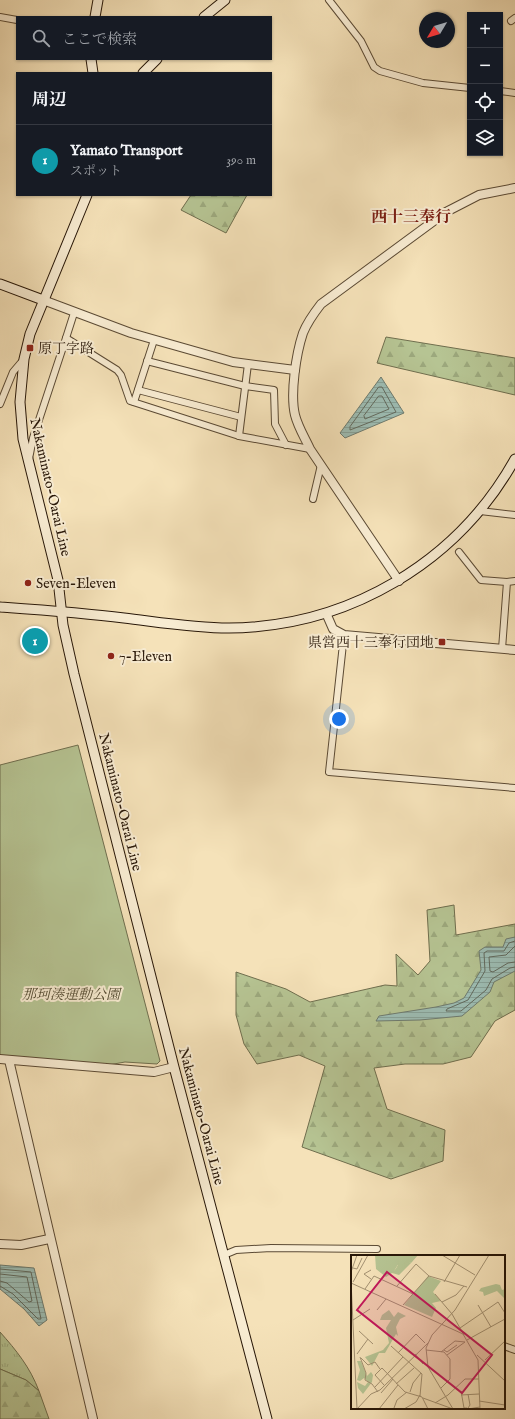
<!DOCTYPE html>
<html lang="ja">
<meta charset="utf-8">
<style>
:root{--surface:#171b24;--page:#20242c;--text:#f1f3f6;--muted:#9ea1a6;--line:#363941;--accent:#c59692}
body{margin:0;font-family:"IM FELL English","Noto Serif JP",serif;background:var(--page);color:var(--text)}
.controls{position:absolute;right:12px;top:12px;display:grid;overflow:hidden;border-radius:0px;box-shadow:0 1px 3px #0004}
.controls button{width:36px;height:36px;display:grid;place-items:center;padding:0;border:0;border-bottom:1px solid var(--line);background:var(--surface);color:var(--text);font:20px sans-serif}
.compass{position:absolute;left:419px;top:12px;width:36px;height:36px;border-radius:50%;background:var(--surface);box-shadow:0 1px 3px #0004;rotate:232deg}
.you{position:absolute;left:339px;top:719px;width:14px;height:14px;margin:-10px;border:3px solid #fff;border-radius:50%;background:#1a73e8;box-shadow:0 0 0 6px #1a73e833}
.badge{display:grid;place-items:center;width:26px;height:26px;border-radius:50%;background:var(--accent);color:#fff;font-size:13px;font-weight:700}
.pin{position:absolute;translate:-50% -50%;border:2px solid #fff;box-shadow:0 1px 4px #0006}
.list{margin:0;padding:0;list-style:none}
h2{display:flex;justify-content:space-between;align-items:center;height:52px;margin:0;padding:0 16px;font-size:17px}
h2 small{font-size:13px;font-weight:400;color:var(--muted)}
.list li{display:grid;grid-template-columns:26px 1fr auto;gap:12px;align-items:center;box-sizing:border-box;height:72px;padding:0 16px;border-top:1px solid var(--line)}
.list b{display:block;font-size:15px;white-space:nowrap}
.list p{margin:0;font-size:13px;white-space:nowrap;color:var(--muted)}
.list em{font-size:13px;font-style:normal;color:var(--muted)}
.icon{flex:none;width:22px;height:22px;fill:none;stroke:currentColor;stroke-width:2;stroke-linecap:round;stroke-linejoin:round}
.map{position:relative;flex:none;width:515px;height:1419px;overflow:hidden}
.search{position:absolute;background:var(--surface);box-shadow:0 1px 3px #0004;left:16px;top:16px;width:256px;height:44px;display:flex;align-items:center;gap:10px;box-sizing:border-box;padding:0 14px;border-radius:0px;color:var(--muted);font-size:15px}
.panel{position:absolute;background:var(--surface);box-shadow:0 1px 3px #0004;left:16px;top:72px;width:256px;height:124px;border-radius:0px}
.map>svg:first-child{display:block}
</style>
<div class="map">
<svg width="515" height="1419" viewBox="0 0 515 1419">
<defs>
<pattern id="grass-tufts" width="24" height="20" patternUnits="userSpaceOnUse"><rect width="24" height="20" fill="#b6c493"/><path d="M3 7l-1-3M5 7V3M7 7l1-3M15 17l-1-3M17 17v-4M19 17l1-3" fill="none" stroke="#9ca87d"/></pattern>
<pattern id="forest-firs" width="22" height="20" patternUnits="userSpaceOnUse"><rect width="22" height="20" fill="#b6c493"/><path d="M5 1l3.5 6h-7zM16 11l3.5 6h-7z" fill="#9ca87d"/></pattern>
<pattern id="water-rules" width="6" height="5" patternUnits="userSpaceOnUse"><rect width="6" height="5" fill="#9dbdb4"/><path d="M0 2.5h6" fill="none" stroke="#87a299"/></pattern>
</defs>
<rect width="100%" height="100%" fill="#f5e2b9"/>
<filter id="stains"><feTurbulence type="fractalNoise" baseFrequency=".005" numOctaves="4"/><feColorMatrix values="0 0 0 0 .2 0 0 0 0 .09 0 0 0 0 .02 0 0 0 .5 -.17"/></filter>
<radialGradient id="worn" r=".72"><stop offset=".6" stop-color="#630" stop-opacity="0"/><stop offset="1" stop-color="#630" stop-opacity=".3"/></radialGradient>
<path fill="url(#grass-tufts)" stroke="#6f6e4e" d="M0,1332c16,18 30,35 39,59l-13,-11 -26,-11z"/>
<g fill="url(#forest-firs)" stroke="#6f6e4e">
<path d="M191,195h56l-21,38 -45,-23z"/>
<path d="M386,337l129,21v37l-138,-32z"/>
<path d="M454,905l2,30 59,-11v86l-20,11 -24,36 -28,7h-38l-31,4 13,41 58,21 -2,31 -52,18 -89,-32 23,-81 -26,-11 -42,9 -13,-20 -8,-29v-43l50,17 24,13 75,-17 12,1 -1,-32 22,21 12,-14 -3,-51z"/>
<path d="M0,1369l26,11 13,11 10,28h-49z"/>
</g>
<path fill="#b6c493" stroke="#6f6e4e" d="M78,745l82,316 -3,3 -32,-2 -28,5 -97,-8v-294z"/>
<g fill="url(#water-rules)" stroke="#6e7b6f">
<path d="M381,377l23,36 -59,25 -5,-5z"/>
<path d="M515,937v34l-21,11 -4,10 -28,24 -42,4 -44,1 3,-5 57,-9 18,-4 10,-5 17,-28 -2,-19 6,-4h18l3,-8z"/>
<path d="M0,1265l34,3 13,52 -8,6 -15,-17 -24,-20z"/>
</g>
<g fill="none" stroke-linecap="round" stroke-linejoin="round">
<g stroke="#626a5e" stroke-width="1">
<path d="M379,387h3l14,25 -46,18v-3z"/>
<path d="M379,396h3l7,13 -24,10 -1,-3z"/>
<path d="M515,941l-6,2 -5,8h-17l-3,2 1,18 -17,29 -21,9 -1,2h15l25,-21 6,-11 18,-11 5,-1"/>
<path d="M515,946l-9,9 -17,2 1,14 3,1 15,-9 7,-1"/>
<path d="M0,1269l31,3 10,47h-3l-25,-25 -13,-8"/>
<path d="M0,1274l27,3 5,24 -3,1 -22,-19 -7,-2"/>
</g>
<defs>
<g id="minor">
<path d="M329,0l32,41 13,26 6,4 43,12 47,5"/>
<path d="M0,17l17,3"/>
<path d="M511,21l4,-3"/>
<path d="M500,91l15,2"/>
<path d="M74,313l-8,25 51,32 4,5 9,26 109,35 71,13"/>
<path d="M147,361l98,25 29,4 1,34 11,21"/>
<path d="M138,390l103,27"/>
<path d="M134,402l20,-62"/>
<path d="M0,404l13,-32 11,-13"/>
<path d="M239,436l9,-72"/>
<path d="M29,459l4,-21 33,-100"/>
<path d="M313,499l8,-34"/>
<path d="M480,511l35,4"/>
<path d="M459,552l22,28 26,2"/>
<path d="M344,635l-15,137 186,16"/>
<path d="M502,649l5,-67 8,-1"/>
<path d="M224,1255l12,-5 35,-2 106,1"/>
<path d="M504,1346l11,4"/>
</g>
<g id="tertiary">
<path d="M43,300l88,33 102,29 62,8"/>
<path d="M399,581l-89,-132c-5,-11 -12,-22 -15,-34 -5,-21 1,-61 8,-82 4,-10 11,-20 18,-29l125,-92 33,-17 36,-7"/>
<path d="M326,613l7,16 11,6 171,15"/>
<path d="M0,1059l154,13 20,-5"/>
<path d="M9,1060l84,359"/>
<path d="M0,1244l21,1 28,-6"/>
</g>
<g id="secondary">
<path d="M95,17l3,-17"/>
<path d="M204,17l21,-17"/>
<path d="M91,59l2,14"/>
<path d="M143,73l14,-14"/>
<path d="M87,195l-57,139 -6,25 -4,43 3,37 35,141 5,45 11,49 100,393 93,352"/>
<path d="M0,284l43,16"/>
<path d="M0,607c41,3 83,6 124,11 34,4 70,10 105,10 119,-1 228,-65 286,-169"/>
</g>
</defs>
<use href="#minor" stroke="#5b4a34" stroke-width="8"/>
<use href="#tertiary" stroke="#5b4a34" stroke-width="10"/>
<use href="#secondary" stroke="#281708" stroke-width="11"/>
<use href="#minor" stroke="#f8ecd2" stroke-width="6"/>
<use href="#tertiary" stroke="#f8ecd2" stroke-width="8"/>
<use href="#secondary" stroke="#f8ecd2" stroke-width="9"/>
</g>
<g fill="#8f2418" stroke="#f8ecd2" stroke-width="1.5">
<rect x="26" y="344" width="8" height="8" rx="2"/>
<circle cx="28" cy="583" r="4"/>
<rect x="438" y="638" width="8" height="8" rx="2"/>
<circle cx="111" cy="656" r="4"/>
</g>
<g text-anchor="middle" stroke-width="4" stroke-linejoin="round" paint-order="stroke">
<g font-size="14" fill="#281708" stroke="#f8ecd2" text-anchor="start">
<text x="38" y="353">原丁字路</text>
<text x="36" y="588">Seven-Eleven</text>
<text x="434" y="647" text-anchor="end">県営西十三奉行団地</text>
<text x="119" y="661">7-Eleven</text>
</g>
<g font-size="14" fill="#281708" stroke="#f8ecd2">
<text transform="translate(51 487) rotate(77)" y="5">Nakaminato-Oarai Line</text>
<text transform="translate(121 802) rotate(76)" y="5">Nakaminato-Oarai Line</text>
<text transform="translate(202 1116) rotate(75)" y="5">Nakaminato-Oarai Line</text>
</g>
<g font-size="14" font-style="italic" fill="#534b32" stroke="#f8ecd2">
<text x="71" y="999">那珂湊運動公園</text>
</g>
<g font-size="16" font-weight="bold" fill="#7a1f14" stroke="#f8ecd2">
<text x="411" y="222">西十三奉行</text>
</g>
</g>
<g transform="translate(351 1255)">
<rect width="154" height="154" fill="#f5e2b9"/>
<path d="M30,0h37l-6,7 -14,5 -4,5 4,-7z" fill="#b6c493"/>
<path d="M24,0l13,1 11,7 -5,8 5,-6 13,-3 -13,13 -7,-2 -6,4 -10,-8zM145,29l4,1 2,5 3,-1v10l-8,-8 -13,5 -1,-4 -4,-1 2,-3zM38,55l5,7 4,-5 8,4 -6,3 -4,8 2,9 -2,-2 -11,19h-6l-7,13 -7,-9 18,-7 6,-7 -3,-15 5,-8h-11l2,-5zM6,106h4l6,15 4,-4 2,3 -1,7 -9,12 -5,-6 -1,-6 8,4 3,-4 -4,-4 -4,3 -3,-1 3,-10z" fill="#b6c493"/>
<path d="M77,21l13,5 -8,11 8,9 -9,2 4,5 -4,9 -28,-12z" fill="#b6c493"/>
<path fill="none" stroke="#a39172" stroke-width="1" d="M91,0l33,20M2,13l4,1 5,-11M0,17l6,-17M20,24l-7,-5 7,-4M0,26l6,128M2,27l15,-27M93,27l16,-27M0,28l112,51 15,26 2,49M46,31l19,-22 13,12M14,34l9,-13 39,18M84,39l17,20M91,47l14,-7 8,-9M52,50l26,-29 38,11M127,50l13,22M26,55l9,-11M101,59l12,21M2,65l17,-11M109,73l38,-26 7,11M8,76l14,13M116,85l38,-21M40,91l31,28 -2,22M75,95l18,2 6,7v20l-9,9M93,95l3,2 10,-7M90,97l14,-11 10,1M47,98l18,-19 9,9M6,99l11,-15M64,99l8,10M96,100l18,-13M126,100l28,26M9,102l6,16 -1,7 7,4 6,8M10,103l7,7 7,-3 5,7M134,105l20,-19M45,129l18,-16M33,130l-9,-10 7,-7 23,24 17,5 6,12M24,132l28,-30M110,136l3,17h3M59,137l3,-9 8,-10M30,138l12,-14M110,140l18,-1M72,143l30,11M128,146l26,4M84,148l13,-8 17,-16h14M43,153l3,-8 10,-8M117,153l2,-3 -2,-11M6,154l14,-15 9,-4 48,-47M28,154l19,-24M53,154l12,-7 4,-7M102,154l-25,-42 -2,-19 6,-13 23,-25 34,-55M117,154l12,-2"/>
<path fill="#c2185b" fill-opacity="0.15" stroke="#c2185b" stroke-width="2" d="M36,17l105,83 -30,38 -105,-83z"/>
<rect width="154" height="154" fill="none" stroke="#281708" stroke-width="2"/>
</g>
<rect width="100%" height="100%" filter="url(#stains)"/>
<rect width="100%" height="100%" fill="url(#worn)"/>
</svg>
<div class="controls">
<button>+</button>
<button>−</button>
<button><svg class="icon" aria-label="locate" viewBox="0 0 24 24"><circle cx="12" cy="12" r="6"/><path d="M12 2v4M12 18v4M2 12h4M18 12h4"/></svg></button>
<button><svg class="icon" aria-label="layers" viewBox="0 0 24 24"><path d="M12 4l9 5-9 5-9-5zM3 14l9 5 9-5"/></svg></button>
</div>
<svg class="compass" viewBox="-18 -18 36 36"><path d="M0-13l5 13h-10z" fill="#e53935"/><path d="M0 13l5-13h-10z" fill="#9ea1a6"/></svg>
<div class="you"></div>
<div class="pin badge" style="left:35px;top:641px;background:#0f9aa8">1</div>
<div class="search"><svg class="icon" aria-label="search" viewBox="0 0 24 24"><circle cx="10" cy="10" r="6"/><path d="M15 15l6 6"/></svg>ここで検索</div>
<section class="panel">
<h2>周辺<small></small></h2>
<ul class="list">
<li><span class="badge" style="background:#0f9aa8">1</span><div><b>Yamato Transport</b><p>スポット</p></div><em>390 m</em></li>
</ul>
</section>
</div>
